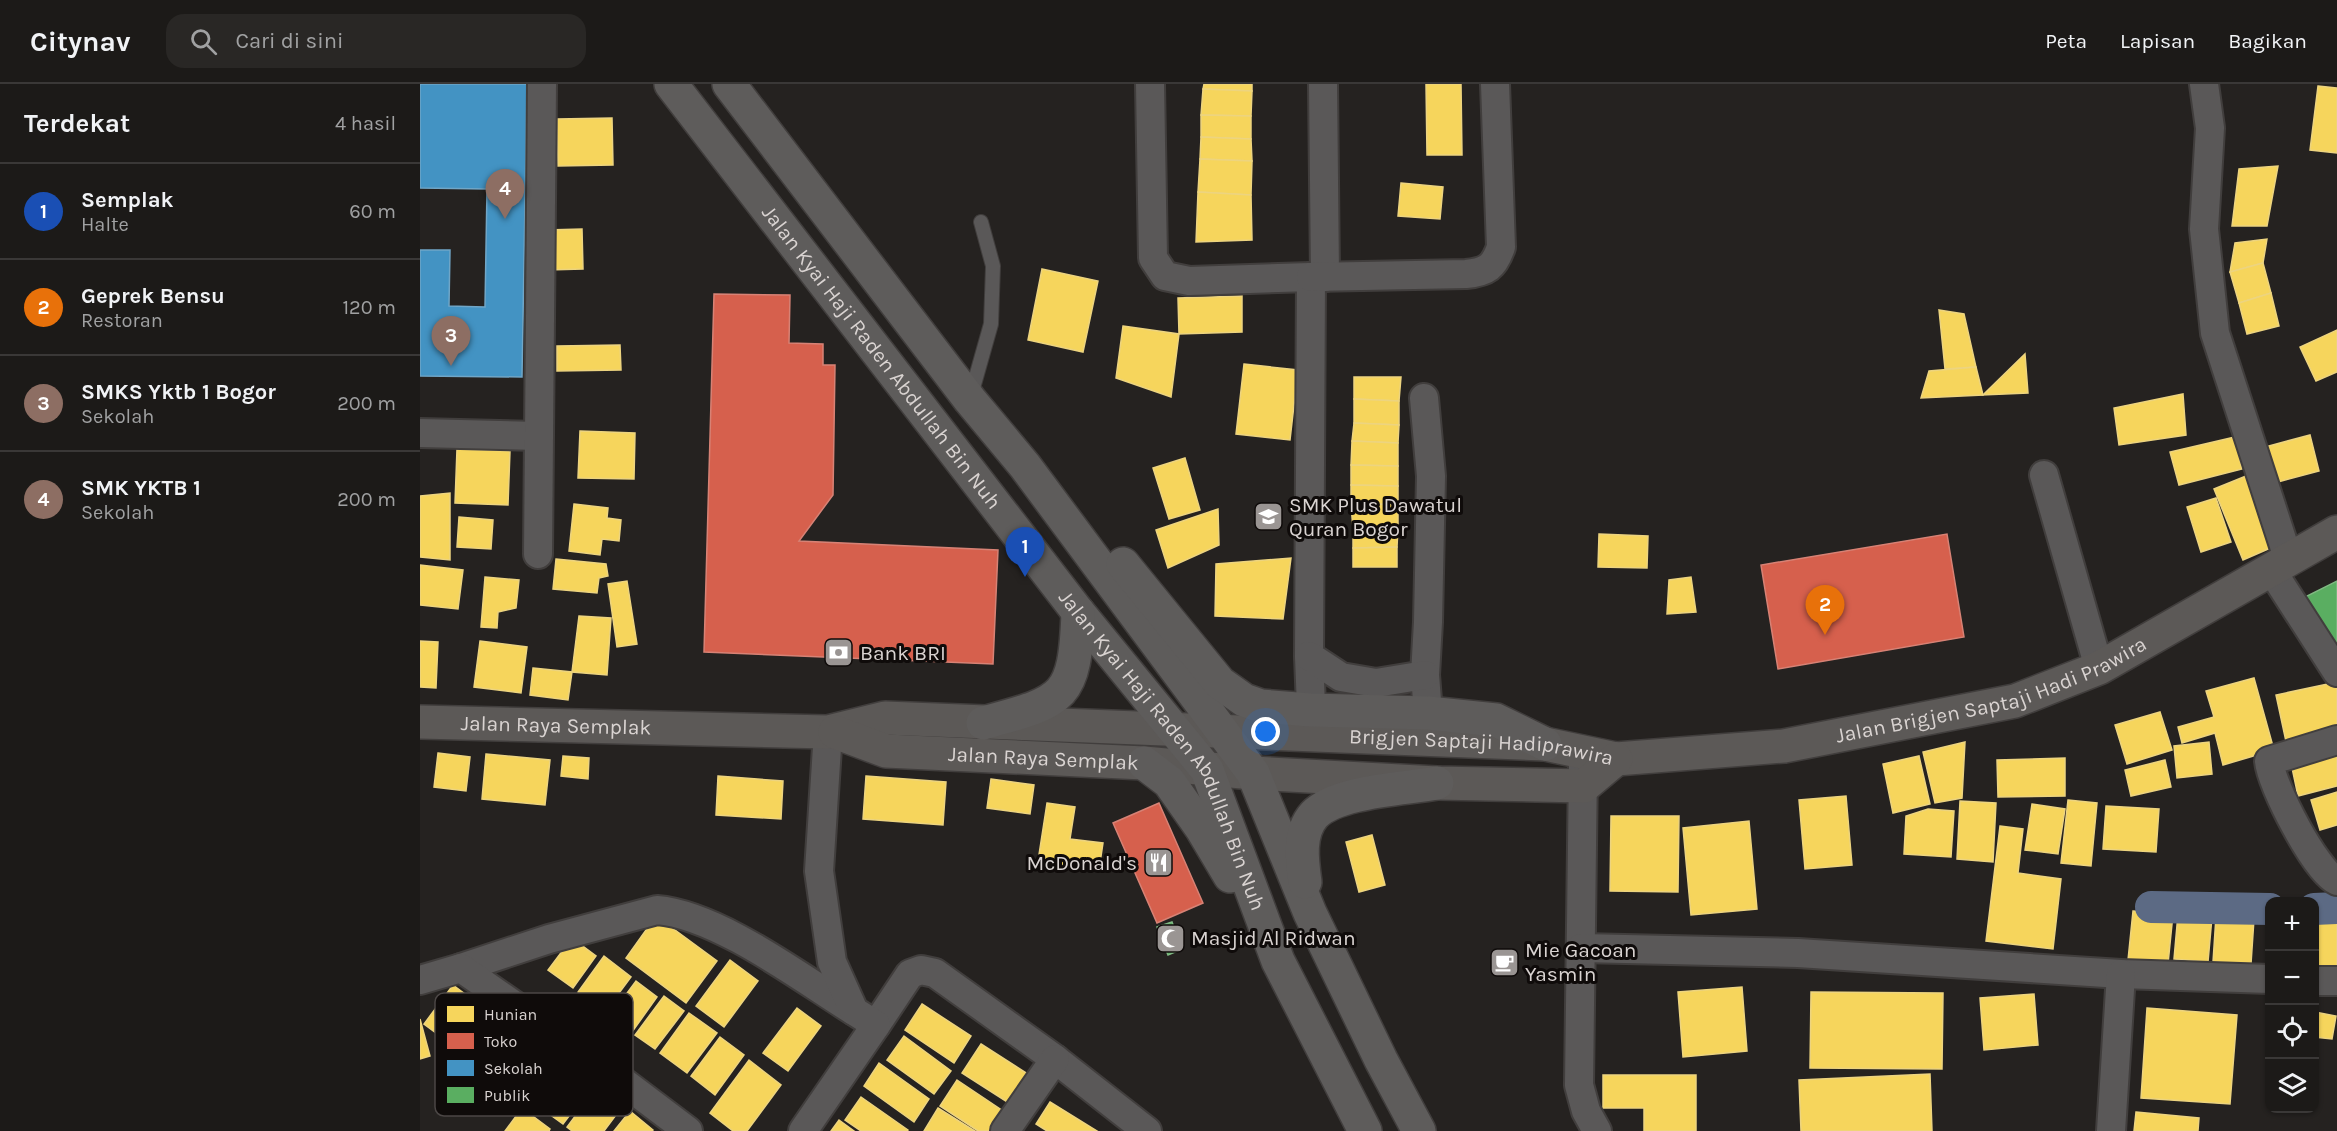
<!DOCTYPE html>
<html lang="id">
<meta charset="utf-8">
<style>
:root{--surface:#1c1a18;--page:#292725;--text:#f1f3f6;--muted:#a0a1a2;--line:#3a3837;--accent:#9a9593}
body{margin:0;font-family:Karla,sans-serif;background:var(--page);color:var(--text)}
.controls{position:absolute;right:18px;bottom:18px;display:grid;overflow:hidden;border-radius:12px;box-shadow:0 2px 4px #0004}
.controls button{width:54px;height:54px;display:grid;place-items:center;padding:0;border:0;border-bottom:2px solid var(--line);background:var(--surface);color:var(--text);font:30px sans-serif}
.you{position:absolute;left:846px;top:648px;width:21px;height:21px;margin:-15px;border:4px solid #fff;border-radius:50%;background:#1a73e8;box-shadow:0 0 0 9px #1a73e833}
.badge{display:grid;place-items:center;width:39px;height:39px;border-radius:50%;background:var(--accent);color:#fff;font-size:20px;font-weight:700}
.pin{position:absolute;translate:-50% -50px;filter:drop-shadow(0 2px 3px #0008)}
.pin::after{content:'';position:absolute;top:32px;width:21px;height:18px;background:inherit;clip-path:polygon(0 0,100% 0,50% 100%)}
.list{margin:0;padding:0;list-style:none}
h2{display:flex;justify-content:space-between;align-items:center;height:78px;margin:0;padding:0 24px;font-size:26px}
h2 small{font-size:20px;font-weight:400;color:var(--muted)}
.list li{display:grid;grid-template-columns:39px 1fr auto;gap:18px;align-items:center;box-sizing:border-box;height:96px;padding:0 24px;border-top:2px solid var(--line)}
.list b{display:block;font-size:22px;white-space:nowrap}
.list p{margin:0;font-size:20px;white-space:nowrap;color:var(--muted)}
.list em{font-size:20px;font-style:normal;color:var(--muted)}
.icon{flex:none;width:33px;height:33px;fill:none;stroke:currentColor;stroke-width:2;stroke-linecap:round;stroke-linejoin:round}
.map{position:relative;flex:none;width:1917px;height:1047px;overflow:hidden}
header{display:flex;align-items:center;gap:36px;box-sizing:border-box;height:84px;padding:0 30px;background:var(--surface);border-bottom:2px solid var(--line)}
header strong{font-size:28px}
nav{display:flex;gap:33px;margin-inline-start:auto;font-size:21px}
.search{width:420px;height:54px;background:var(--page);display:flex;align-items:center;gap:15px;box-sizing:border-box;padding:0 21px;border-radius:18px;color:var(--muted);font-size:22px}
main{display:flex}
aside{flex:1;background:var(--surface)}
.map>svg:first-child{display:block}
</style>
<header>
<strong>Citynav</strong>
<div class="search"><svg class="icon" aria-label="search" viewBox="0 0 24 24"><circle cx="10" cy="10" r="6"/><path d="M15 15l6 6"/></svg>Cari di sini</div>
<nav><a>Peta</a><a>Lapisan</a><a>Bagikan</a></nav>
</header>
<main>
<aside>
<h2>Terdekat<small>4 hasil</small></h2>
<ul class="list">
<li><span class="badge" style="background:#1a4fb4">1</span><div><b>Semplak</b><p>Halte</p></div><em>60 m</em></li>
<li><span class="badge" style="background:#e8710a">2</span><div><b>Geprek Bensu</b><p>Restoran</p></div><em>120 m</em></li>
<li><span class="badge" style="background:#8d6e63">3</span><div><b>SMKS Yktb 1 Bogor</b><p>Sekolah</p></div><em>200 m</em></li>
<li><span class="badge" style="background:#8d6e63">4</span><div><b>SMK YKTB 1</b><p>Sekolah</p></div><em>200 m</em></li>
</ul>
</aside>
<div class="map">
<svg width="1917" height="1047" viewBox="0 0 1917 1047">
<rect width="100%" height="100%" fill="#252220"/>
<g fill="#f6d55c" stroke="#edd47f" stroke-width="1.5">
<path d="M784,0h48v7l-49,-2z"/>
<path d="M1006,0h35l1,71h-35z"/>
<path d="M1898,2l19,2v65l-27,-3z"/>
<path d="M783,5l49,2 -1,25 -50,-1z"/>
<path d="M781,31l50,1v23l-50,-2z"/>
<path d="M192,34l1,47 -55,1 -1,-47z"/>
<path d="M781,53l50,2 1,22 -52,-2z"/>
<path d="M780,75l52,2 -1,34 -53,-3z"/>
<path d="M1858,82l-11,60h-35l7,-57z"/>
<path d="M981,99l42,4 -3,32 -42,-3z"/>
<path d="M778,108l53,3 1,45 -56,2z"/>
<path d="M162,145l1,40 -36,1 -1,-40z"/>
<path d="M1847,155l-4,24 -33,9 5,-29z"/>
<path d="M1843,179l8,30 -32,10 -9,-31z"/>
<path d="M622,185l56,12 -15,71 -55,-12z"/>
<path d="M1851,209l8,33 -32,8 -8,-31z"/>
<path d="M822,212v36l-63,2 -1,-36z"/>
<path d="M1519,226l25,4 12,53 -31,2z"/>
<path d="M703,242l56,8 -8,63 -55,-19z"/>
<path d="M1917,246v42l-21,9 -16,-34z"/>
<path d="M200,261l1,25 -64,1v-25z"/>
<path d="M1605,270l3,39 -45,2z"/>
<path d="M824,280l54,6 -8,70 -54,-6z"/>
<path d="M1556,283l7,28 -62,3 8,-27z"/>
<path d="M934,293h47l-2,24 -45,-2z"/>
<path d="M1763,310l3,41 -67,10 -5,-37z"/>
<path d="M934,315l45,2v24l-45,-2z"/>
<path d="M934,339l45,2 -1,18 -46,-2z"/>
<path d="M160,347l55,2 -1,46 -56,-1z"/>
<path d="M1890,351l9,36 -45,12 -9,-36z"/>
<path d="M1815,353l7,32 -63,16 -9,-33z"/>
<path d="M932,357l46,2v23l-47,-1z"/>
<path d="M37,365l53,2 -2,54 -53,-2z"/>
<path d="M765,374l15,52 -31,9 -16,-51z"/>
<path d="M931,381l47,1v20l-47,-1z"/>
<path d="M1826,392l29,70 -32,14 -29,-71z"/>
<path d="M931,401l47,1v18l-47,1z"/>
<path d="M30,409v67l-30,-3v-61z"/>
<path d="M1796,414l15,44 -30,10 -14,-45z"/>
<path d="M154,420l34,4 -1,10 14,2 -2,21 -17,-2 -2,16 -31,-4z"/>
<path d="M978,420v24l-45,1 -2,-24z"/>
<path d="M798,425l1,36 -51,23 -12,-38z"/>
<path d="M39,433l34,3 -2,29 -34,-2z"/>
<path d="M978,444l-1,19 -44,1v-19z"/>
<path d="M1179,450l49,2 -1,32 -49,-1z"/>
<path d="M977,463v20h-44v-19z"/>
<path d="M871,474l-8,61 -68,-3 1,-52z"/>
<path d="M136,475l50,5 2,12 -9,2 -2,15 -44,-4z"/>
<path d="M0,481l43,5 -5,39 -38,-4z"/>
<path d="M65,493l34,3 -3,28 -18,4 -1,16 -16,-1z"/>
<path d="M1271,493l5,35 -29,2 2,-34z"/>
<path d="M207,497l10,63 -20,3 -9,-63z"/>
<path d="M159,532l32,2 -4,57 -35,-3z"/>
<path d="M0,557l18,1 -2,46 -16,-1z"/>
<path d="M60,557l47,6 -6,46 -47,-6z"/>
<path d="M113,584l39,4 -4,28 -38,-5z"/>
<path d="M1834,594l20,72 -51,15 -8,-32 -33,10 -4,-16 36,-10 -8,-26z"/>
<path d="M1917,598v53l-50,11 -11,-51z"/>
<path d="M1740,628l12,38 -45,14 -12,-39z"/>
<path d="M1545,658l-3,56 -27,5 -12,-51z"/>
<path d="M1789,658l3,32 -35,4 -3,-32z"/>
<path d="M18,669l32,4 -4,34 -32,-4z"/>
<path d="M1917,669v33l-39,10 -7,-33z"/>
<path d="M66,670l64,6 -5,45 -63,-6z"/>
<path d="M143,672l26,2 -1,21 -27,-3z"/>
<path d="M1499,672l11,48 -37,9 -10,-49z"/>
<path d="M1645,674v38l-67,1 -1,-37z"/>
<path d="M1745,676l6,27 -40,9 -6,-26z"/>
<path d="M298,692l65,5 -2,38 -65,-4z"/>
<path d="M446,692l80,6 -3,43 -80,-6z"/>
<path d="M571,695l43,6 -4,29 -43,-6z"/>
<path d="M1917,708v33l-17,5 -9,-30z"/>
<path d="M1426,712l6,69 -47,4 -6,-69z"/>
<path d="M1648,716l29,3 -6,63 -30,-3z"/>
<path d="M1540,717l36,2 -3,59 -36,-3z"/>
<path d="M627,719l28,4 -5,32 33,4 -4,27 -61,-9z"/>
<path d="M1612,720l33,5 -7,45 -33,-4z"/>
<path d="M1686,722l53,3 -3,43 -53,-3z"/>
<path d="M1508,725l26,2 -3,46 -47,-3 2,-38z"/>
<path d="M1191,732h68l-1,76 -68,-1z"/>
<path d="M1329,737l8,88 -66,6 -8,-87z"/>
<path d="M1580,742l23,3 -5,44 43,6 -8,70 -67,-8z"/>
<path d="M952,751l13,50 -26,7 -13,-50z"/>
<path d="M1713,827l40,3 -5,50 -40,-4z"/>
<path d="M1758,830l34,3 -4,45 -34,-3z"/>
<path d="M1895,831l22,1v54l-23,-1z"/>
<path d="M236,832l61,45 -31,42 -60,-45z"/>
<path d="M1796,832l38,3 -3,45 -38,-2z"/>
<path d="M152,854l24,18 -23,32 -25,-18z"/>
<path d="M184,872l27,21 -26,35 -27,-20z"/>
<path d="M310,876l28,21 -34,46 -28,-21z"/>
<path d="M216,897l21,16 -25,35 -22,-16z"/>
<path d="M33,901l47,35 -29,39 -47,-35z"/>
<path d="M1322,903l5,64 -64,6 -5,-65z"/>
<path d="M1391,908l132,1 -1,76 -132,-1z"/>
<path d="M1614,910l4,51 -54,5 -4,-52z"/>
<path d="M244,912l20,15 -29,38 -20,-14z"/>
<path d="M502,920l49,32 -17,27 -49,-33z"/>
<path d="M377,924l24,18 -33,45 -25,-18z"/>
<path d="M1727,924l90,7 -7,89 -89,-6z"/>
<path d="M1895,928l21,4 -4,23 -18,-2z"/>
<path d="M269,929l28,20 -30,40 -27,-20z"/>
<path d="M0,935l10,37 -10,3z"/>
<path d="M484,952l47,35 -17,23 -47,-34z"/>
<path d="M300,953l24,18 -29,40 -24,-19z"/>
<path d="M561,960l53,34 -19,29 -53,-34z"/>
<path d="M329,976l32,25 -34,46h-14l-23,-18z"/>
<path d="M459,979l50,36 -15,23 -50,-36z"/>
<path d="M149,985l23,17 -29,38 -22,-16z"/>
<path d="M1510,990l2,57h-131l-2,-51z"/>
<path d="M1183,991h93v56h-52v-23h-41z"/>
<path d="M537,996l52,35 -11,16h-20l-38,-25z"/>
<path d="M176,1004l26,19 -18,24h-32l-5,-4z"/>
<path d="M441,1013l47,33 -1,1h-46l-16,-11z"/>
<path d="M630,1018l47,29h-50l-11,-7z"/>
<path d="M102,1024l28,21 -1,2h-44z"/>
<path d="M518,1024l37,23h-51z"/>
<path d="M210,1027l23,19 -1,1h-38z"/>
<path d="M1716,1028l63,6 -1,13h-64z"/>
<path d="M419,1036l15,11h-23z"/>
</g>
<g fill="#d6604d" stroke="#d78275" stroke-width="1.5">
<path d="M294,210l76,1 -1,48 34,1v21h12l-2,130 -34,46 199,9 -5,114 -289,-12z"/>
<path d="M1527,450l17,103 -186,32 -17,-104z"/>
<path d="M739,719l44,100 -46,20 -44,-100z"/>
</g>
<path fill="#4393c3" stroke="#70a6c7" stroke-width="1.5" d="M0,0h107l-5,293 -102,-1v-126h30l-1,56 36,1 2,-118 -67,-1z"/>
<g fill="#5aae61" stroke="#80b983" stroke-width="1.5">
<path d="M1917,497v61l-2,3 -30,-48z"/>
<path d="M752,838l10,27 -14,6 -11,-28z"/>
</g>
<g fill="none" stroke-linecap="round" stroke-linejoin="round">
<g stroke="#5c6a84" stroke-width="32">
<path d="M1731,823l119,2"/>
<path d="M1894,825l23,-1"/>
</g>
<defs>
<path id="service" d="M551,311l20,-71 2,-58 -12,-44"/>
<g id="minor">
<path d="M730,0l3,174 12,18 24,5 122,-4 -2,379 3,76"/>
<path d="M903,0l2,193"/>
<path d="M1784,0l6,44 -6,101 11,104 74,228"/>
<path d="M891,193l155,-3c21,-2 28,-7 35,-27l-6,-163"/>
<path d="M1004,314l7,78 -3,146 -3,53 3,38"/>
<path d="M0,349l118,3"/>
<path d="M1624,391l55,193"/>
<path d="M118,470l4,-470"/>
<path d="M1852,487l65,101"/>
<path d="M889,572l32,21 35,6 49,-8"/>
<path d="M1917,656l-68,21c2,24 47,111 68,120"/>
<path d="M1163,682l-4,319 7,26 11,20"/>
<path d="M1161,864l217,5 323,21 149,5"/>
<path d="M41,884l88,-29 108,-29c61,5 144,68 197,101"/>
<path d="M0,896l41,-12 149,104 78,59"/>
<path d="M1894,897h23"/>
<path d="M456,941l34,-51 11,-4 14,3 120,86 92,72"/>
<path d="M383,1047l73,-106 -22,-14 -22,-49 -13,-91 9,-139"/>
<path d="M585,1047l50,-72"/>
<path d="M1691,1047l10,-157"/>
</g>
<g id="primary">
<path id="s1" d="M0,638l408,10 57,-14 660,26 71,15 168,-13 231,-45 84,-33 238,-136"/>
<path id="s2" d="M415,648l51,19 258,12 109,10 184,10 147,3 32,-27"/>
</g>
<g id="trunk">
<path id="s3" d="M251,0l407,528 129,158 71,191 87,170"/>
<path d="M309,0l241,316 55,66 228,307 57,140 71,147 38,71"/>
<path d="M703,480l97,119 24,17 17,6 49,4 118,3 68,7 49,24"/>
<path d="M563,639c81,-22 92,-23 95,-111"/>
<path d="M724,679l25,19 33,47 28,47"/>
<path d="M885,798c-3,-21 -7,-49 9,-67 23,-24 90,-26 123,-32"/>
</g>
</defs>
<use href="#service" stroke="#413e3d" stroke-width="16"/>
<use href="#minor" stroke="#413e3d" stroke-width="32"/>
<use href="#primary" stroke="#413e3d" stroke-width="36"/>
<use href="#trunk" stroke="#413e3d" stroke-width="36"/>
<use href="#service" stroke="#5a5858" stroke-width="14"/>
<use href="#minor" stroke="#5a5858" stroke-width="28"/>
<use href="#primary" stroke="#5c5957" stroke-width="33"/>
<use href="#trunk" stroke="#5e5c5b" stroke-width="33"/>
</g>
<defs>
<symbol id="school-square" viewBox="-11 -11 22 22"><rect x="-9" y="-9" width="18" height="18" rx="4" fill="#9a9593" stroke="#0f0b0a"/><path d="M0-5L7-2L0 1L-7-2ZM-4 1L0 2.5L4 1V4Q0 6-4 4Z" fill="#fff"/></symbol>
<symbol id="bank-square" viewBox="-11 -11 22 22"><rect x="-9" y="-9" width="18" height="18" rx="4" fill="#9a9593" stroke="#0f0b0a"/><path d="M-6-4H6V4H-6ZM0-2.3a2.3 2.3 0 1 0 0 4.6a2.3 2.3 0 1 0 0-4.6Z" fill="#fff"/></symbol>
<symbol id="restaurant-square" viewBox="-11 -11 22 22"><rect x="-9" y="-9" width="18" height="18" rx="4" fill="#9a9593" stroke="#0f0b0a"/><path d="M-5-6h1v4h1v-4h1v4h1v-4h1v5L-1.5 .5V6h-2V.5L-5-1ZM5-6V6H3V1.5H1.5Q1.5-4 5-6Z" fill="#fff"/></symbol>
<symbol id="mosque-square" viewBox="-11 -11 22 22"><rect x="-9" y="-9" width="18" height="18" rx="4" fill="#9a9593" stroke="#0f0b0a"/><path d="M3.5-4.9A6 6 0 1 0 3.5 4.9A5 5 0 1 1 3.5-4.9Z" fill="#fff"/></symbol>
<symbol id="cafe-square" viewBox="-11 -11 22 22"><rect x="-9" y="-9" width="18" height="18" rx="4" fill="#9a9593" stroke="#0f0b0a"/><path d="M-5.5-4.5H6V0H3Q3 3.5 0 3.5H-2.5Q-5.5 3.5-5.5 0ZM3-3.2v2h1.7v-2ZM-6 4.5H4V6H-6Z" fill="#fff"/></symbol>
</defs>
<g fill-rule="evenodd">
<use href="#school-square" x="832" y="416" width="33" height="33"/>
<use href="#bank-square" x="402" y="552" width="33" height="33"/>
<use href="#restaurant-square" x="722" y="762" width="33" height="33"/>
<use href="#mosque-square" x="734" y="838" width="33" height="33"/>
<use href="#cafe-square" x="1068" y="862" width="33" height="33"/>
</g>
<g text-anchor="middle" stroke-width="6" stroke-linejoin="round" paint-order="stroke">
<g font-size="21" fill="#d9d3d1" stroke="#0f0b0a">
<text dy="7" stroke="none"><textPath href="#s3" startOffset="345">Jalan Kyai Haji Raden Abdullah Bin Nuh</textPath></text>
<text dy="7" stroke="none"><textPath href="#s1" startOffset="1584">Jalan Brigjen Saptaji Hadi Prawira</textPath></text>
<text dy="7" stroke="none"><textPath href="#s1" startOffset="136">Jalan Raya Semplak</textPath></text>
<text dy="7" stroke="none"><textPath href="#s1" startOffset="1064">Brigjen Saptaji Hadiprawira</textPath></text>
<text dy="7" stroke="none"><textPath href="#s3" startOffset="831">Jalan Kyai Haji Raden Abdullah Bin Nuh</textPath></text>
<text dy="7" stroke="none"><textPath href="#s2" startOffset="212">Jalan Raya Semplak</textPath></text>
</g>
<g font-size="21" fill="#d9d3d1" stroke="#0f0b0a" text-anchor="start">
<text x="869" y="428">SMK Plus Dawatul<tspan x="869" dy="24">Quran Bogor</tspan></text>
<text x="440" y="576">Bank BRI</text>
<text x="717" y="786" text-anchor="end">McDonald's</text>
<text x="771" y="861">Masjid Al Ridwan</text>
<text x="1105" y="873">Mie Gacoan<tspan x="1105" dy="24">Yasmin</tspan></text>
</g>
</g>
<rect x="15" y="909" width="198" height="123" rx="9" fill="#0f0b0a" stroke="#4c4746" stroke-width="1.5"/>
<rect x="27" y="922" width="27" height="16" fill="#f6d55c"/>
<rect x="27" y="949" width="27" height="16" fill="#d6604d"/>
<rect x="27" y="976" width="27" height="16" fill="#4393c3"/>
<rect x="27" y="1003" width="27" height="16" fill="#5aae61"/>
<g font-size="16" fill="#d9d3d1">
<text x="64" y="936">Hunian</text>
<text x="64" y="963">Toko</text>
<text x="64" y="990">Sekolah</text>
<text x="64" y="1017">Publik</text>
</g>
</svg>
<div class="controls">
<button>+</button>
<button>−</button>
<button><svg class="icon" aria-label="locate" viewBox="0 0 24 24"><circle cx="12" cy="12" r="6"/><path d="M12 2v4M12 18v4M2 12h4M18 12h4"/></svg></button>
<button><svg class="icon" aria-label="layers" viewBox="0 0 24 24"><path d="M12 4l9 5-9 5-9-5zM3 14l9 5 9-5"/></svg></button>
</div>
<div class="you"></div>
<div class="pin badge" style="left:605px;top:493px;background:#1a4fb4">1</div>
<div class="pin badge" style="left:1405px;top:551px;background:#e8710a">2</div>
<div class="pin badge" style="left:31px;top:282px;background:#8d6e63">3</div>
<div class="pin badge" style="left:85px;top:135px;background:#8d6e63">4</div>
</div>
</main>
